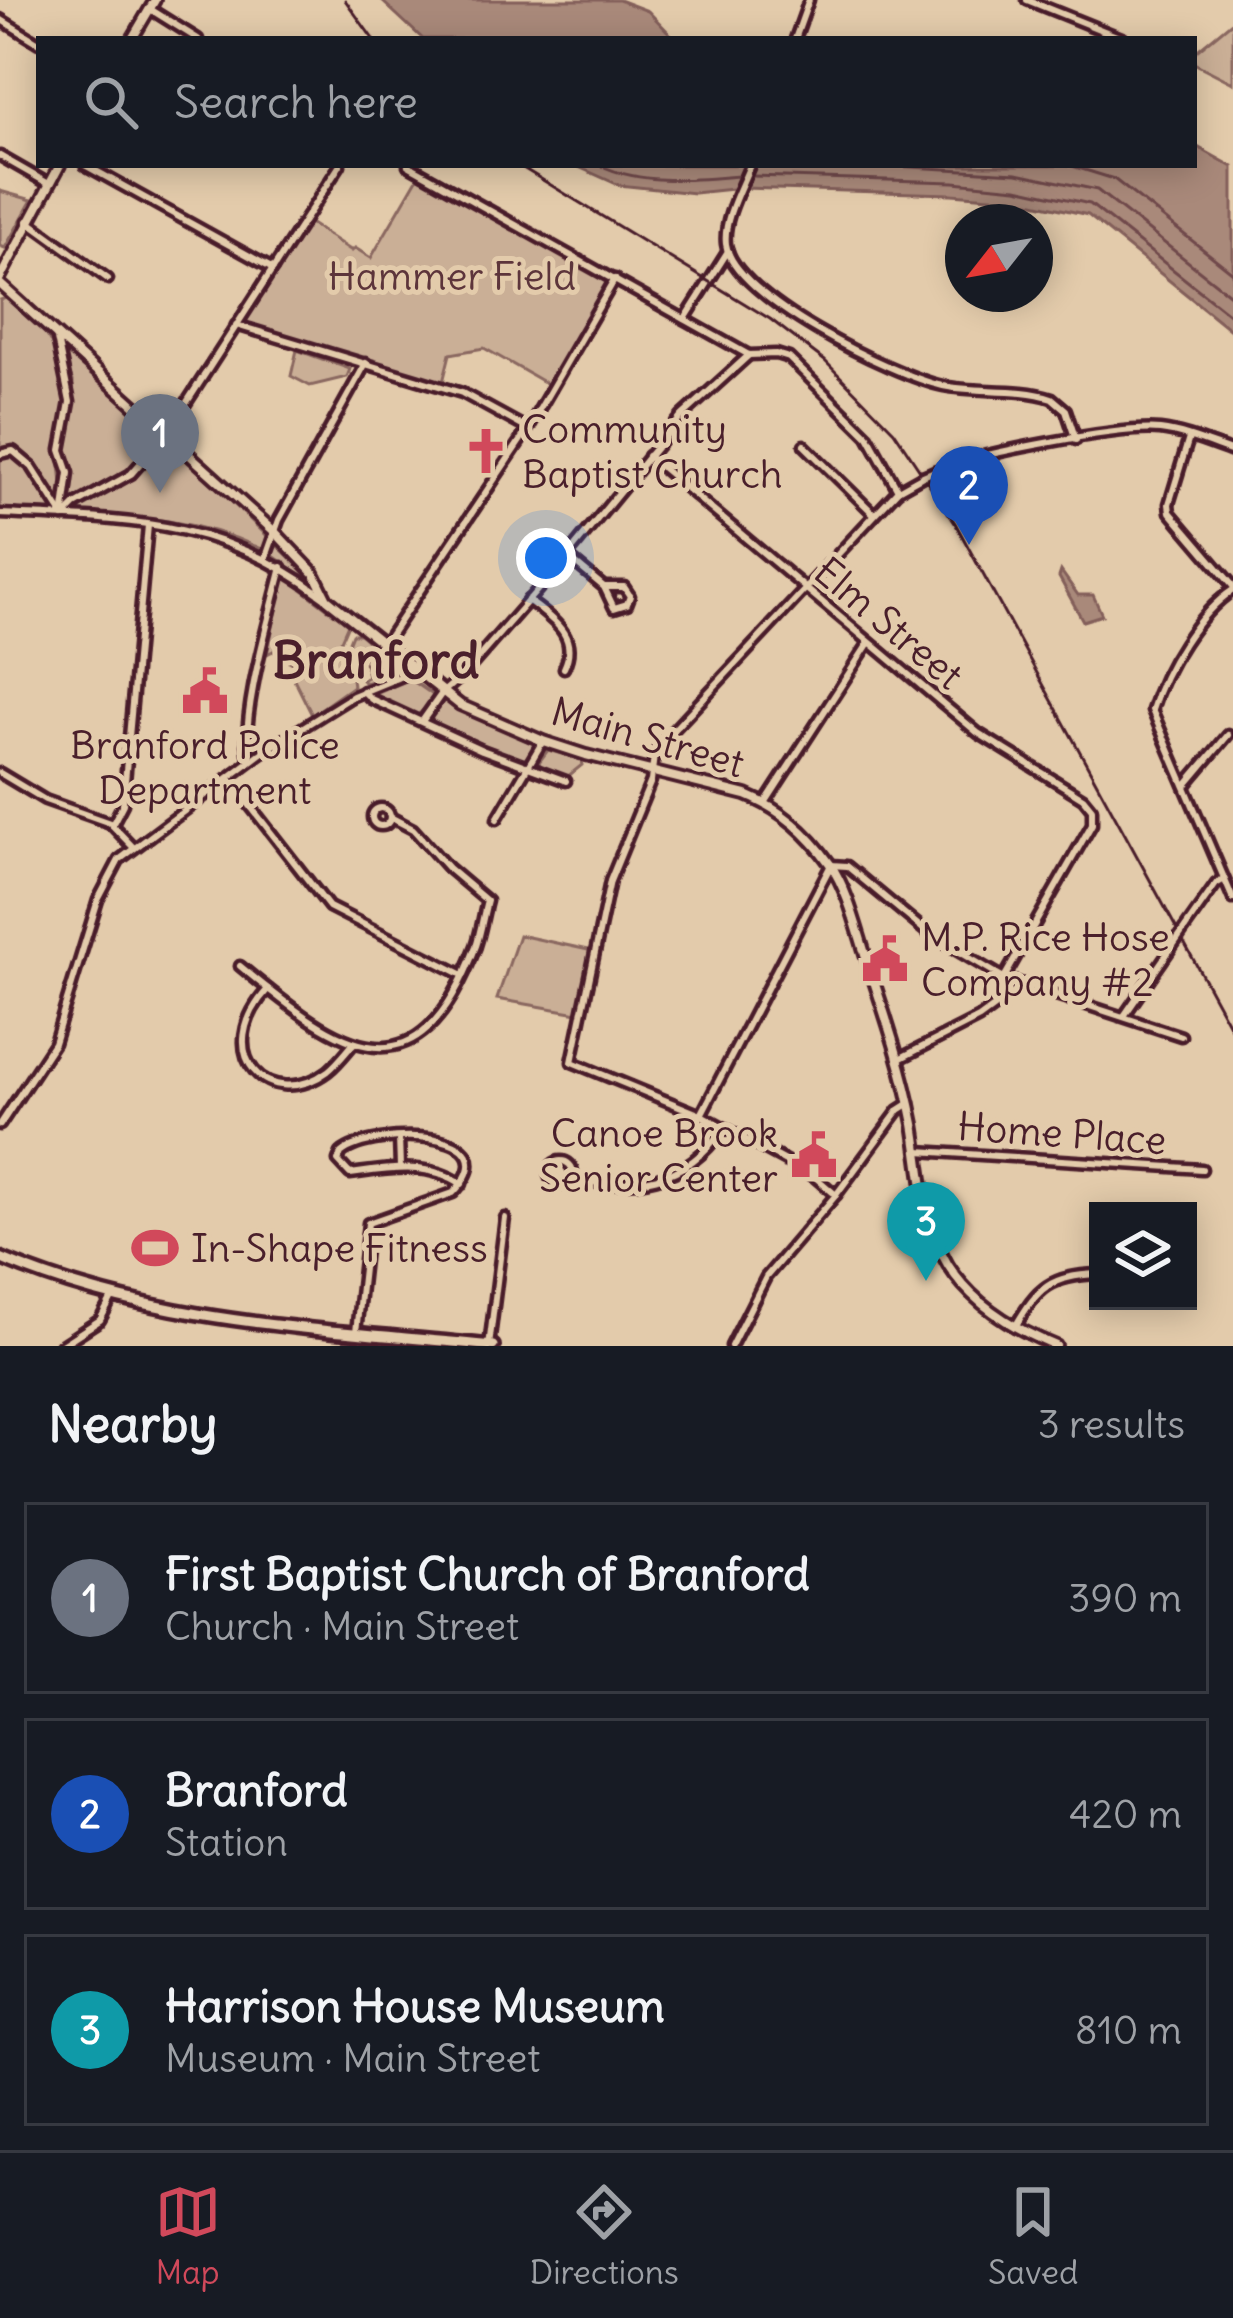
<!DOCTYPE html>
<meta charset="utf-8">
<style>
:root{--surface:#171b24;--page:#20242c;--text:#f1f3f6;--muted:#9ea1a6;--line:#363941;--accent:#d1495b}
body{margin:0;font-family:Delius,sans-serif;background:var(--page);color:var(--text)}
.controls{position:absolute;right:36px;bottom:36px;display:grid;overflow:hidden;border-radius:0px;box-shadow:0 6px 30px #0003}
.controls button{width:108px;height:108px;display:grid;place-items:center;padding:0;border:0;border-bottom:3px solid var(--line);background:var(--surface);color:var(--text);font:60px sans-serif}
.compass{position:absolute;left:945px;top:204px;width:108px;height:108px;border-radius:50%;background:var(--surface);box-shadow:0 6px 30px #0003;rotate:239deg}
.you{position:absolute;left:546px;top:558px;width:42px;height:42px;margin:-30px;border:9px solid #fff;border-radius:50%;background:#1a73e8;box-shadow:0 0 0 18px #1a73e833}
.badge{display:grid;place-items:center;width:78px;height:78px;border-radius:50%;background:var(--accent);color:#fff;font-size:39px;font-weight:700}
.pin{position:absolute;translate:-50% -99px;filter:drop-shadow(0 3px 6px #0008)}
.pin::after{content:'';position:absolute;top:63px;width:42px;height:36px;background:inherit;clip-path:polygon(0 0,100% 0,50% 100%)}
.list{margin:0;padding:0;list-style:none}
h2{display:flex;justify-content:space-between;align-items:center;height:156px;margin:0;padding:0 48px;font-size:51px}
h2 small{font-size:39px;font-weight:400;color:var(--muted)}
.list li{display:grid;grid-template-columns:78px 1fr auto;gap:36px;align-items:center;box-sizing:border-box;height:192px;margin:0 24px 24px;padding:0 24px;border:3px solid var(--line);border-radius:0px}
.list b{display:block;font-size:45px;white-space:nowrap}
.list p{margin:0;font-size:39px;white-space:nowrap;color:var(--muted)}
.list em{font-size:39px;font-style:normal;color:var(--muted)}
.icon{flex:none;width:66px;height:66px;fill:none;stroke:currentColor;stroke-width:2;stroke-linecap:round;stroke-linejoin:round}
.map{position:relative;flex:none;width:1233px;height:1346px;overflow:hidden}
.search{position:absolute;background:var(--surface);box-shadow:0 6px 30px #0003;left:36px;right:36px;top:36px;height:132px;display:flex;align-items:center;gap:30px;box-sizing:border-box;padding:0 42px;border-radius:0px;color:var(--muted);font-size:45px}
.sheet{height:804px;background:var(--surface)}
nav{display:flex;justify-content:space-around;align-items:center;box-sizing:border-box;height:168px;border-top:3px solid var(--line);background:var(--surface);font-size:33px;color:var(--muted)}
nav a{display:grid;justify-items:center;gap:6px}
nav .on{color:var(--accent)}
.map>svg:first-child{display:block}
</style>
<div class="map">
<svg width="1233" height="1346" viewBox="0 0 1233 1346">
<rect width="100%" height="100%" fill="#e3cbab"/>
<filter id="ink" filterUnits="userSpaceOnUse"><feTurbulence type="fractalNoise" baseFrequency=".00833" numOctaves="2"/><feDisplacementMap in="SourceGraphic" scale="24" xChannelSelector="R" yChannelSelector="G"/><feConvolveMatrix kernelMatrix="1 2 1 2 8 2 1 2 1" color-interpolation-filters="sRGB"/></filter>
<g filter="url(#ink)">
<g fill="#caaf96" stroke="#8a6760" stroke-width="3">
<path d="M1233,21v62l-39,-20v-10z"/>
<path d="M421,172l194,107 -63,108 -68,-39 -34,6 -8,32 -206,-61 69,-105 47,31 3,-3 16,10z"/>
<path d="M0,191l32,9 -27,48 -5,-2z"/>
<path d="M6,298c41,19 60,66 60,109 0,15 -9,31 -8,46 3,25 10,40 -9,60l-49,-3v-210z"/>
<path d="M63,345l96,91 -29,32 -59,34 2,-24 -9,-28 9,-42v-27l-10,-20z"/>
<path d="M297,350l53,19 -3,8 -37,9 -19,-10z"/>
<path d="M167,440l145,139c-20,-7 -37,-25 -57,-33 -56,-25 -117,-31 -176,-32v-8l52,-29z"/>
<path d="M287,578l61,46 -9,21 12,26 2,15 -41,29 -18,-36v-15l-21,-13 -6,3 16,-72z"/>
<path d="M352,634h8l37,32v8l-32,9 -3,-3 6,-4 -3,-13 -6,-1 4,-4 -3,-7 -8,-1 -4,-6z"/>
<path d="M410,679l23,16v5l-15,15 -47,-19z"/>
<path d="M445,701l89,43 2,5 -7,12 -6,1 -90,-40 -3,-8 9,-12z"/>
<path d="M548,750l34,10v5l-15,12 -25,-7 -3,-8z"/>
<path d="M519,935l74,16 -15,62 -81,-14z"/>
</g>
<g fill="#a9897a" stroke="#835f5a" stroke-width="3">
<path d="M381,0h238l29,11 27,28h-252z"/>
<path d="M1194,145l39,22v165l-145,-117 -72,-16 -64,-5 -210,-6 -48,5 -75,-8 -45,-20h620z"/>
<path d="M1061,571l17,24h15l9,20 -19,6 -24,-44z"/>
</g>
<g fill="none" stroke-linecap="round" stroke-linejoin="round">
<g stroke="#70494b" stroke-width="3">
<path d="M600,165c40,20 95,15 139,11"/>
<path d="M875,165l142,8 80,17 136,107"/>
<path d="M1069,165l45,14 119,94"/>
<path d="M752,176l202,6 63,6 73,16 143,113"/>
</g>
<defs>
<g id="minor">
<path d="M1027,0l97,39"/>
<path d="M0,19l39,24"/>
<path d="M0,156l49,28"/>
<path d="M85,165l188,104"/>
<path d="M28,221l80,58"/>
<path d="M685,319l43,-68"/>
<path d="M236,325l226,68 66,36"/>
<path d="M56,334l14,68 -9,48 8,23 -6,44"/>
<path d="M1189,438l-20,66 1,8 63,74"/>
<path d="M804,445l69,68"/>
<path d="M0,454l13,-3 19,16 30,47"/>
<path d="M648,456l330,277 105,65 9,11v15l-88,154"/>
<path d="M63,517l12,-12 56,-31 36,-41 173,-268"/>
<path d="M567,556l37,31h20l6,9 -3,8 -13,4 -10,-21"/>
<path d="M266,557l13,-37 87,-157"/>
<path d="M1233,590c-35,23 -69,79 -81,120l81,189"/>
<path d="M528,600c23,19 52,35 36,68"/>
<path d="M383,646l145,-217 87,-150"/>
<path d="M363,691l8,8 111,51 84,31"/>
<path d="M423,720l19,-27 22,-19 104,-119 114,-139 67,-61"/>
<path d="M250,761c-13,-37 22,-152 32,-194"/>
<path d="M0,773l45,27 65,23 23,24"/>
<path d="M230,780l99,127 134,68"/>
<path d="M1185,786l43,-51"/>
<path d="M765,803l103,-159"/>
<circle cx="381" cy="817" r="9"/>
<path d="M497,819l46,-78"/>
<path d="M112,825l11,-21 25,-279"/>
<path d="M1185,928l31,-44 7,-4"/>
<path d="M240,966c101,84 176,138 236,-20 5,-15 7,-30 11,-45l-39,-33 -35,-39 -23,-12"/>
<path d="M268,989c-59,65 2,125 60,82 10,-8 18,-19 26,-28"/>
<path d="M1124,1016l54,-78"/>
<path d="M899,1059l80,-41 45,-33"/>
<path d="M701,1115l130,-250 16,1 82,68 75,44 177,58"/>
<path d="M399,1138l1,29"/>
<path d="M919,1151l283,18"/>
<circle cx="561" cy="1173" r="12"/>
<path d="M571,1180c61,8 115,5 151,-51"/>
<path d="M836,1195l-21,-18 -114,-62 -129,-53 38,-181 41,-100 3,-26 13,-18 231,-247"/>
<path d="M1015,1327c23,-40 35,-51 83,-53"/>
<path d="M356,1332l12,-109 85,-30c64,-66 -81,-66 -112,-40l-3,8 12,13c38,-5 78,-13 112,10"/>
<path d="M60,1346l40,-26 12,-22"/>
<path d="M489,1346l16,-128"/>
<path d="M731,1346l35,-69 70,-82 63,-85 11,-7"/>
</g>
<g id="tertiary">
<path d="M150,9l48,30"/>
<path d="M795,39l14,-39"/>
<path d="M408,165l341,190 27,-1 13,4 79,78 30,54 25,-14"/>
<path d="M750,165c-9,23 -27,54 -24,79 7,53 166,131 217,142 35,7 75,1 109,12l14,12 10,30"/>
<path d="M937,470c38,-16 184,-44 223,-40 25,3 50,14 73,22"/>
<path d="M0,514c127,6 218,3 324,83"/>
<path d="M0,1125l54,-82 44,-143 21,-40 141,-106 93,-58 61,-25"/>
</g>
<g id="secondary">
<path d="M132,39l23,-39"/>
<path d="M0,278l60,-113"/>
<path d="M0,284l275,248 39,41 13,26 133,106 83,36 43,14 160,40c35,14 62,38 84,69 18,27 26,62 36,93 18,55 37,110 48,167 8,47 9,99 34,141 25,40 66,64 108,81"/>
</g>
<path id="primary" d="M0,1258c155,67 328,71 493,88"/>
</defs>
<use href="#minor" stroke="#4a1f2b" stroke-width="15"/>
<use href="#tertiary" stroke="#4a1f2b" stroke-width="15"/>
<use href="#secondary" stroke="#4a1f2b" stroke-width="16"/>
<use href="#primary" stroke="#4a1f2b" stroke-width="18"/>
<use href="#minor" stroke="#e3cbab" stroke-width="6"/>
<use href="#tertiary" stroke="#e3cbab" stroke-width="6"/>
<use href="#secondary" stroke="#e3cbab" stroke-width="8"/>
<use href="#primary" stroke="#e3cbab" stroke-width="9"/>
<g stroke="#4a1f2b" stroke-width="3">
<path d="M345,0l28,39"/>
<path d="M518,165l252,154 55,42 69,70 61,92 278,509"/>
</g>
<defs>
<path id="minor-bridge" d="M1178,938l7,-10"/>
<path id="tertiary-bridge" d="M923,476l14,-6"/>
</defs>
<use href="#minor-bridge" stroke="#4a1f2b" stroke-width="15" stroke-linecap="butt"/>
<use href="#tertiary-bridge" stroke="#4a1f2b" stroke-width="15" stroke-linecap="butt"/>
<use href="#minor-bridge" stroke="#e3cbab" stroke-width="6"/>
<use href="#tertiary-bridge" stroke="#e3cbab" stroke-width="6"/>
</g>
</g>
<defs>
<symbol id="church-bare" viewBox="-9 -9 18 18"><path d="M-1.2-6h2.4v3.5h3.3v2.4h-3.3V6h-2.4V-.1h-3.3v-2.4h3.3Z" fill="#d1495b" stroke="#e3cbab" stroke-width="2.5" paint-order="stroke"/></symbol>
<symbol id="civic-bare" viewBox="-9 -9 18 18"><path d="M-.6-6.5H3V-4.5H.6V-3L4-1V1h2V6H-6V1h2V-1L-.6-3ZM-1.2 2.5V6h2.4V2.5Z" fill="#d1495b" stroke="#e3cbab" stroke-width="2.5" paint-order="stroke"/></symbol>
<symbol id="stadium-bare" viewBox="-9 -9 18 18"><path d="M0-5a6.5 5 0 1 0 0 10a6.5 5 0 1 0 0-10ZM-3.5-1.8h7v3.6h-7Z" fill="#d1495b" stroke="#e3cbab" stroke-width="2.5" paint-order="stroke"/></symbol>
</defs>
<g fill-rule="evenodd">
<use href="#church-bare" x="453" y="418" width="66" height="66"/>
<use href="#civic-bare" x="172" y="658" width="66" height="66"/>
<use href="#civic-bare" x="852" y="926" width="66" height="66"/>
<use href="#civic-bare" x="781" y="1122" width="66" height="66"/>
<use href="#stadium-bare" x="122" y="1215" width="66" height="66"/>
</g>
<g text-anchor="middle" stroke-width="10" stroke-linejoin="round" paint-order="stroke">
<g font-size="39" fill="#5d353b" stroke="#e3cbab">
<text x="452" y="290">Hammer Field</text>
</g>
<g font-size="39" fill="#4a1f2b" stroke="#e3cbab" text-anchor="start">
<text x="522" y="443">Community<tspan x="522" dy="45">Baptist Church</tspan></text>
<text x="205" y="759" text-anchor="middle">Branford Police<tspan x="205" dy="45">Department</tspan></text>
<text x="921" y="951">M.P. Rice Hose<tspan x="921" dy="45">Company #2</tspan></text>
<text x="778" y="1147" text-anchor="end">Canoe Brook<tspan x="778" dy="45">Senior Center</tspan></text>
<text x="191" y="1262">In-Shape Fitness</text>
</g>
<g font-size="39" fill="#4a1f2b" stroke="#e3cbab">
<text transform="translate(889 623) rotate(40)" y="14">Elm Street</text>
<text transform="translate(648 737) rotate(16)" y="14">Main Street</text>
<text transform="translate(1062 1133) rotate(4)" y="14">Home Place</text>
</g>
<g font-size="51" font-weight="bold" fill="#4a1f2b" stroke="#e3cbab">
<text x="376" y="678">Branford</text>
</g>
</g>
</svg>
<div class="controls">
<button><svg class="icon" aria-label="layers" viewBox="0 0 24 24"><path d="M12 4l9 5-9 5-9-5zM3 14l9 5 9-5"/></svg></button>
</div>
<svg class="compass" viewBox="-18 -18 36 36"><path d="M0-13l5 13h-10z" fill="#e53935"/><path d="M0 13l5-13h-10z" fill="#9ea1a6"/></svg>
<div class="you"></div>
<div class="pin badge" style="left:160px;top:493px;background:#6b7280">1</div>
<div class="pin badge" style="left:969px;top:545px;background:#1a4fb4">2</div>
<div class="pin badge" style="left:926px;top:1281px;background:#0f9aa8">3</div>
<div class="search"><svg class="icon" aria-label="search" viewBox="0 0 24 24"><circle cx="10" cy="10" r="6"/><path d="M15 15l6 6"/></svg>Search here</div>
</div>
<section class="sheet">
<h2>Nearby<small>3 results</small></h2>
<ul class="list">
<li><span class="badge" style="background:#6b7280">1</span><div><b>First Baptist Church of Branford</b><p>Church · Main Street</p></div><em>390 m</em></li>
<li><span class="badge" style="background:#1a4fb4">2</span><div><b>Branford</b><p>Station</p></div><em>420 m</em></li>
<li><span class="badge" style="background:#0f9aa8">3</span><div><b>Harrison House Museum</b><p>Museum · Main Street</p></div><em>810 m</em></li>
</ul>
</section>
<nav>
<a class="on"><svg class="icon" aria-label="map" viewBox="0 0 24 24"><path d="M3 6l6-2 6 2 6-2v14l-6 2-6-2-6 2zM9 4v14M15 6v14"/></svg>Map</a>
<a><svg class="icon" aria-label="directions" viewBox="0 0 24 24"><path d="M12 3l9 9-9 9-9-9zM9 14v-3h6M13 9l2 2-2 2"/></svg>Directions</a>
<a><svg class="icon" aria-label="saved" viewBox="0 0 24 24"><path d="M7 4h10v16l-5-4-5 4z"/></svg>Saved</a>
</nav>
